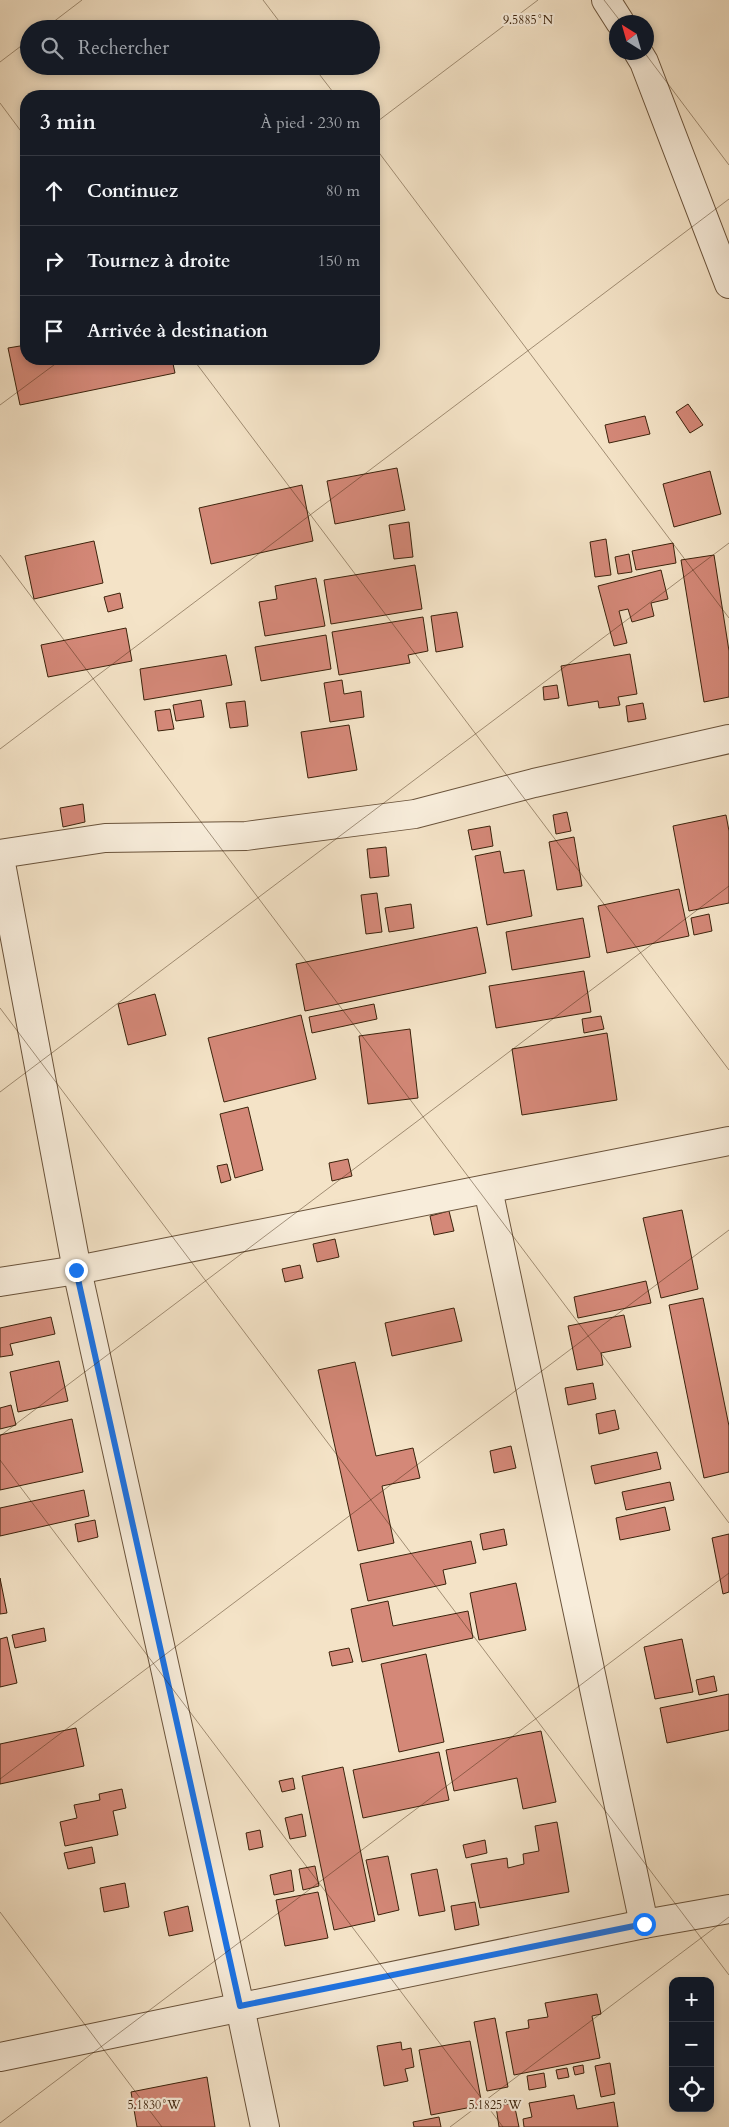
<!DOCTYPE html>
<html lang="fr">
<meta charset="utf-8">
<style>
:root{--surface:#171b24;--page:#20242c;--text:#f1f3f6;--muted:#9ea1a6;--line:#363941}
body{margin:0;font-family:Cardo,serif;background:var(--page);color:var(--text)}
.controls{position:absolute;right:15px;bottom:15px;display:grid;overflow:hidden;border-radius:10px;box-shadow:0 2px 8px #0003}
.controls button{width:45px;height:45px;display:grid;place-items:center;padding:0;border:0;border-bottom:1px solid var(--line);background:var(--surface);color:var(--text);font:25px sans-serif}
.compass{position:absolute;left:609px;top:15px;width:45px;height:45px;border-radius:50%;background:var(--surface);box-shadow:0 2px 8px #0003;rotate:323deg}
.stop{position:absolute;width:15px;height:15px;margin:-11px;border:4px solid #1a73e8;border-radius:50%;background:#fff}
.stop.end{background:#1a73e8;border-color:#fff;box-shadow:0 1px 5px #0008}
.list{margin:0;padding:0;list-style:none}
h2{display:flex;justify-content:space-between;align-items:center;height:65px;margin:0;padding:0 20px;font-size:21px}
h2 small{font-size:16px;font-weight:400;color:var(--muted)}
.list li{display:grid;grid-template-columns:32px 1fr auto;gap:15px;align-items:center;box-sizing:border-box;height:70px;padding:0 20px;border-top:1px solid var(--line)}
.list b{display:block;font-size:19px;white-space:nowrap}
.list em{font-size:16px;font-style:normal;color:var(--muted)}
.icon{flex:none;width:28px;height:28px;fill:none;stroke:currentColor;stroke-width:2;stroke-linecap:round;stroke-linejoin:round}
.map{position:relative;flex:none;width:729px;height:2127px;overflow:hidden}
.search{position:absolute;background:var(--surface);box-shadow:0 2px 8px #0003;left:20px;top:20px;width:360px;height:55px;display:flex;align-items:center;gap:12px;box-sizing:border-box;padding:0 18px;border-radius:28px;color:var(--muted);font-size:19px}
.panel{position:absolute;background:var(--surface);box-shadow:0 2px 8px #0003;left:20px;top:90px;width:360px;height:275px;border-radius:20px}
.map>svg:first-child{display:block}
</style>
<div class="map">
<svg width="729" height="2127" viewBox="0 0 729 2127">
<rect width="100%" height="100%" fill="#f4e3c7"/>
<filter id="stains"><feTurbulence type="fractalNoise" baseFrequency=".004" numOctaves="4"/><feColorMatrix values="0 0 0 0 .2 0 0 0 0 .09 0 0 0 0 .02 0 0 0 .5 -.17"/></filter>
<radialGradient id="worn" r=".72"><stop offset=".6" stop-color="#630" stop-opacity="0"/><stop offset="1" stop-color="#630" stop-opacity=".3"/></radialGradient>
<g fill="#d48878" stroke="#3c230c">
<path d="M26,345v14h146l3,14 -155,32 -12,-57z"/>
<path d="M688,404l15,21 -13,8 -14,-21z"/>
<path d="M645,416l5,18 -41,9 -4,-18z"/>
<path d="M397,468l8,42 -70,14 -8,-43z"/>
<path d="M710,471l11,43 -47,13 -11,-43z"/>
<path d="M302,485l11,56 -102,23 -12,-56z"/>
<path d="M409,522l4,35 -19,2 -5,-34z"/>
<path d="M606,539l5,36 -16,2 -5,-35z"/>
<path d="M94,541l9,42 -69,16 -9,-43z"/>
<path d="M673,543l3,20 -40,7 -4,-19z"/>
<path d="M629,554l3,18 -14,2 -3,-17z"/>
<path d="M714,555l15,96v46l-25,5 -23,-142z"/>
<path d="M415,565l7,44 -91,15 -7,-44z"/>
<path d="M661,570l7,29 -17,4 3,13 -22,6 -4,-13 -9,2 8,32 -13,3 -16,-60z"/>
<path d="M316,578l9,48 -60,10 -6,-34 18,-3 -2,-13z"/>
<path d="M120,593l3,15 -15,4 -4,-15z"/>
<path d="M457,612l6,35 -27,5 -5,-36z"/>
<path d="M423,617l5,34 -20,4 2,8 -71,12 -7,-43z"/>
<path d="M126,628l6,33 -84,16 -7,-32z"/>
<path d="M326,635l5,34 -70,12 -6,-34z"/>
<path d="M630,654l7,40 -19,3 2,8 -21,3 -1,-7 -30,5 -7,-40z"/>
<path d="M226,655l6,30 -88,15 -4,-31z"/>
<path d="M342,680l2,14 17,-3 3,26 -34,5 -6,-39z"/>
<path d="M557,685l2,13 -15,2 -1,-13z"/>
<path d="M201,700l3,17 -28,4 -3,-16z"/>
<path d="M245,701l3,25 -18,2 -4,-25z"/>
<path d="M643,703l3,16 -18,3 -2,-16z"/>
<path d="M170,709l4,20 -16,2 -3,-20z"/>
<path d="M349,725l8,45 -49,8 -7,-46z"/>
<path d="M83,804l2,18 -22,5 -3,-19z"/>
<path d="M567,812l4,19 -15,3 -3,-19z"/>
<path d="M726,815l3,16v72l-40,8 -16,-85z"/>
<path d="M490,826l3,20 -21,4 -4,-20z"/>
<path d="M574,837l8,49 -25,4 -8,-48z"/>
<path d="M386,847l3,29 -19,2 -3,-29z"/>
<path d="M500,851l4,22 20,-3 8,46 -45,9 -12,-69z"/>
<path d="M679,889l10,47 -82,17 -9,-47z"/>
<path d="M377,893l5,39 -16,2 -5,-39z"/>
<path d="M411,904l3,24 -25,4 -4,-24z"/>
<path d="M709,914l3,17 -18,4 -3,-17z"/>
<path d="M583,918l7,39 -78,13 -6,-38z"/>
<path d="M477,927l9,46 -181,38 -9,-47z"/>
<path d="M584,971l7,41 -95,16 -7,-42z"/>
<path d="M155,994l11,41 -38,10 -10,-41z"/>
<path d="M374,1004l3,15 -65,14 -3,-16z"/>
<path d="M301,1015l15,64 -92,23 -16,-64z"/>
<path d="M601,1016l3,13 -20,4 -2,-14z"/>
<path d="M410,1029l8,69 -50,6 -9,-68z"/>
<path d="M607,1033l10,67 -95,15 -10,-66z"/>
<path d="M248,1107l15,63 -28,8 -15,-64z"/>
<path d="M348,1159l4,17 -20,5 -3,-18z"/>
<path d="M227,1164l4,16 -10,3 -4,-17z"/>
<path d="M682,1210l16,79 -37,9 -18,-80z"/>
<path d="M449,1211l5,20 -20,4 -4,-19z"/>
<path d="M335,1239l4,18 -22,5 -4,-18z"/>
<path d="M300,1265l3,13 -18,4 -3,-13z"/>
<path d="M646,1281l5,22 -73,15 -4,-21z"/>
<path d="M703,1298l26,128v46l-25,6 -35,-173z"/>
<path d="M454,1308l8,33 -70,15 -7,-33z"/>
<path d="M624,1315l7,32 -30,6 2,12 -26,5 -9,-44z"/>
<path d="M51,1317l4,17 -45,10 3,11 -13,2v-29z"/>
<path d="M59,1361l9,40 -50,11 -8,-40z"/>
<path d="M355,1362l21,94 37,-8 7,30 -38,8 12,57 -36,8 -40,-181z"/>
<path d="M593,1383l3,16 -28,6 -3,-17z"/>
<path d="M11,1405l5,20 -16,4v-21z"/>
<path d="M615,1410l4,19 -20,5 -3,-20z"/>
<path d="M72,1419l11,53 -83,18v-55z"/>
<path d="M511,1446l5,22 -22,5 -4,-22z"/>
<path d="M657,1452l4,17 -66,15 -4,-18z"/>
<path d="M670,1482l4,18 -48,10 -4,-18z"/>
<path d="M84,1490l5,26 -89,20v-28z"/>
<path d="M665,1507l5,23 -50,10 -4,-22z"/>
<path d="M95,1520l3,17 -20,5 -3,-18z"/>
<path d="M504,1529l3,16 -24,5 -3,-16z"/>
<path d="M729,1534v58l-6,2 -11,-56z"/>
<path d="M471,1541l5,22 -33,7 3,14 -78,17 -8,-37z"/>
<path d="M0,1578l7,35 -7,1z"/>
<path d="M516,1583l10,47 -47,10 -9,-47z"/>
<path d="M388,1601l5,25 75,-15 5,27 -111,24 -11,-53z"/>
<path d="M44,1628l2,13 -31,7 -3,-13z"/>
<path d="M7,1637l10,46 -17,4v-48z"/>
<path d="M682,1639l11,53 -38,7 -11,-52z"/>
<path d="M349,1648l4,14 -21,4 -3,-14z"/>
<path d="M426,1654l18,88 -45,10 -18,-88z"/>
<path d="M714,1676l3,15 -18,4 -3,-15z"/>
<path d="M729,1694v36l-62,13 -7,-35z"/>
<path d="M76,1728l8,38 -84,18v-40z"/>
<path d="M541,1731l15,71 -33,7 -6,-31 -63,13 -8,-41z"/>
<path d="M439,1752l10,48 -86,18 -10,-48z"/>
<path d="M343,1767l32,154 -41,9 -32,-154z"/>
<path d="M293,1778l2,11 -13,3 -3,-11z"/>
<path d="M122,1789l4,19 -13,3 5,24 -53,11 -5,-24 17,-4 -3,-13 26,-5 -1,-6z"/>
<path d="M302,1814l4,22 -16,3 -5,-21z"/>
<path d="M557,1822l12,70 -89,16 -9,-44 36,-6 1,10 16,-4 -1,-10 16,-3 -4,-25z"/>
<path d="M260,1830l3,17 -14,3 -3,-17z"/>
<path d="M485,1840l2,13 -21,5 -3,-13z"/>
<path d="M92,1847l3,16 -27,6 -4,-16z"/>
<path d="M388,1856l11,54 -21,5 -12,-55z"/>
<path d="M315,1866l4,20 -16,4 -4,-21z"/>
<path d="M437,1869l8,42 -26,5 -8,-42z"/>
<path d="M291,1870l3,21 -20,4 -4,-20z"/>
<path d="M125,1883l4,24 -25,5 -4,-24z"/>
<path d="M318,1892l10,46 -43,8 -9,-46z"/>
<path d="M475,1902l4,23 -24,5 -4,-24z"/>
<path d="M188,1906l5,25 -24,5 -5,-24z"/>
<path d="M597,1994l4,20 -9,2 8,42 -86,17 -8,-43 23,-4 -1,-8 20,-3 -3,-14z"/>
<path d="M495,2018l13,69 -21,4 -13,-69z"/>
<path d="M470,2041l12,64 -51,10 -12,-65z"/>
<path d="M401,2042l1,8 9,-2 3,19 -9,2 3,12 -24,5 -7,-40z"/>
<path d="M610,2063l5,31 -14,3 -6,-31z"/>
<path d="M583,2065l1,8 -9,2 -2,-8z"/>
<path d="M567,2068l2,9 -11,2 -2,-9z"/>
<path d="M544,2073l2,14 -17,3 -2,-14z"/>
<path d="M207,2077l8,50h-78l-6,-35z"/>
<path d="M574,2095l3,14 37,-7 4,25h-94l-1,-8 9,-2 -3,-14z"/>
<path d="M514,2103l5,24h-20l-3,-21z"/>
<path d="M439,2117l2,10h-27l-1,-5z"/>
</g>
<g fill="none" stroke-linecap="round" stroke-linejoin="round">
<defs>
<g id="street">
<path d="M606,0l14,22"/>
<path d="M638,52l6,10 85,222"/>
<path d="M0,854l105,-16 141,-2 169,-22 119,-31 195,-44"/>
<path d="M0,858l77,412 163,737 25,120"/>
<path d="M488,1189l156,735"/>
<path d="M0,1282l77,-12 652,-129"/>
<path d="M0,2057l644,-133 85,-15"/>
</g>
</defs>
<use href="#street" stroke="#6a533b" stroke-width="30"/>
<use href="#street" stroke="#f8eddb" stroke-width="28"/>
</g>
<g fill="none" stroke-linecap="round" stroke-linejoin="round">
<path stroke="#1a73e8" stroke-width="6" d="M76,1270l164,736 404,-82"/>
</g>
<path fill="none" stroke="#3c230c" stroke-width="1" stroke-opacity="0.45" d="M263,0l22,29M604,0l17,22M44,29l38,-29M644,52l85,113M0,62l29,-22M313,66l23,30M0,103l26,35M374,124l164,-124M374,146l355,472M193,359l536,711M0,405l62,-46M0,555l729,968M0,749l729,-550M0,1008l729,967M0,1092l729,-549M0,1436l729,-550M0,1460l503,667M0,1779l729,-549M0,1912l162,215M0,2123l729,-550M450,2127l279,-210"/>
<g font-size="12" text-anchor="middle" fill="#3c230c" stroke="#f8eddb" stroke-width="4.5" stroke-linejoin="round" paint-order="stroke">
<text x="528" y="24">9.5885°N</text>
<text x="154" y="2109">5.1830°W</text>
<text x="495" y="2109">5.1825°W</text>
</g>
<rect width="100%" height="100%" filter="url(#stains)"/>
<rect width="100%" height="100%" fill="url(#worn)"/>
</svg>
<div class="controls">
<button>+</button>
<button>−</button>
<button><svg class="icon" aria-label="locate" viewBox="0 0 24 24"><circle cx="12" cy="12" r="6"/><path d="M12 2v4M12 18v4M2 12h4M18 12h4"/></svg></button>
</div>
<svg class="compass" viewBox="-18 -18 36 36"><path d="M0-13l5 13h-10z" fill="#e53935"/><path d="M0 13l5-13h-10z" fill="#9ea1a6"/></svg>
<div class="stop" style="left:644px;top:1924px"></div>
<div class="stop end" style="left:76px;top:1270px"></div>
<div class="search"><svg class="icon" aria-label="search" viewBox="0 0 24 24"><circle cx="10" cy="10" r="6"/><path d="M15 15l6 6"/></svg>Rechercher</div>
<section class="panel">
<h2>3 min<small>À pied · 230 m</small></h2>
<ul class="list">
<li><svg class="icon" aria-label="ahead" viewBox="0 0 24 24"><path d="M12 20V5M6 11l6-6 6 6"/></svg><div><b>Continuez</b></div><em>80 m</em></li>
<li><svg class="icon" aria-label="right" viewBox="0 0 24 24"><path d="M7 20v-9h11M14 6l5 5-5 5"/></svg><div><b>Tournez à droite</b></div><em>150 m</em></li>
<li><svg class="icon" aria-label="arrive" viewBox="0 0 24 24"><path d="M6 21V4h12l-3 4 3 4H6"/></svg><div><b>Arrivée à destination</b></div></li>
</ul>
</section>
</div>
